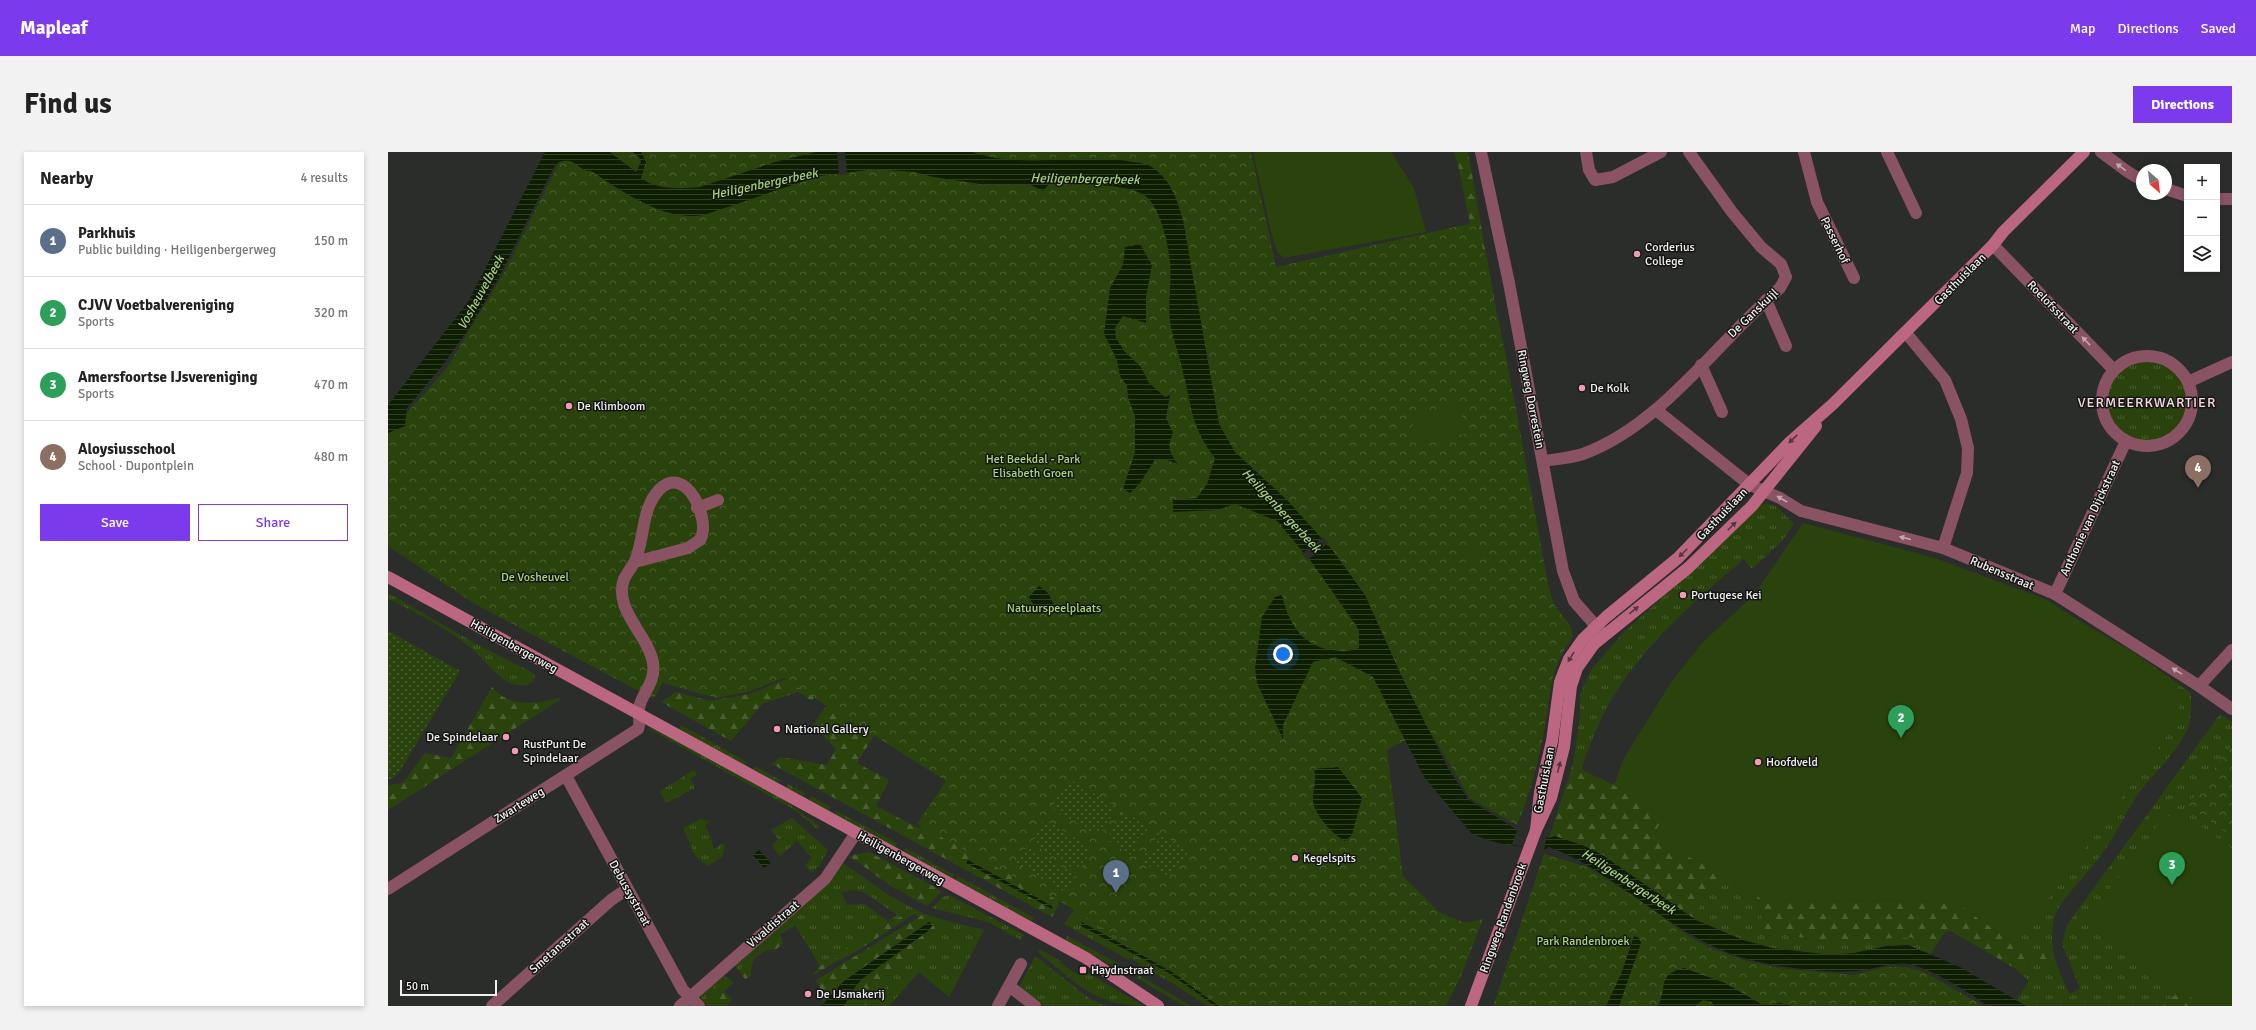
<!DOCTYPE html>
<meta charset="utf-8">
<style>
:root{--surface:#fff;--page:#f2f2f2;--text:#222;--muted:#767676;--line:#e0e0e0;--accent:#7c3aed}
body{margin:0;font-family:Signika,sans-serif;background:var(--page);color:var(--text)}
.controls{position:absolute;right:12px;top:12px;display:grid;overflow:hidden;border-radius:0px;box-shadow:0 2px 6px #0003}
.controls button{width:36px;height:36px;display:grid;place-items:center;padding:0;border:0;border-bottom:1px solid var(--line);background:var(--surface);color:var(--text);font:20px sans-serif}
.compass{position:absolute;left:1748px;top:12px;width:36px;height:36px;border-radius:50%;background:var(--surface);box-shadow:0 2px 6px #0003;rotate:152deg}
.scale{position:absolute;left:12px;bottom:10px;width:97px;box-sizing:border-box;padding-left:4px;border:2px solid #f0f1ef;border-top:0;font-size:11px;line-height:14px;white-space:nowrap;color:#f0f1ef;-webkit-text-stroke:3px #141514;paint-order:stroke}
.you{position:absolute;left:895px;top:502px;width:14px;height:14px;margin:-10px;border:3px solid #fff;border-radius:50%;background:#1a73e8;box-shadow:0 0 0 6px #1a73e833}
.badge{display:grid;place-items:center;width:26px;height:26px;border-radius:50%;background:var(--accent);color:#fff;font-size:13px;font-weight:700}
.pin{position:absolute;translate:-50% -33px;filter:drop-shadow(0 1px 2px #0008)}
.pin::after{content:'';position:absolute;top:21px;width:14px;height:12px;background:inherit;clip-path:polygon(0 0,100% 0,50% 100%)}
.list{margin:0;padding:0;list-style:none}
h2{display:flex;justify-content:space-between;align-items:center;height:52px;margin:0;padding:0 16px;font-size:17px}
h2 small{font-size:13px;font-weight:400;color:var(--muted)}
.list li{display:grid;grid-template-columns:26px 1fr auto;gap:12px;align-items:center;box-sizing:border-box;height:72px;padding:0 16px;border-top:1px solid var(--line)}
.list b{display:block;font-size:15px;white-space:nowrap}
.list p{margin:0;font-size:13px;white-space:nowrap;color:var(--muted)}
.list em{font-size:13px;font-style:normal;color:var(--muted)}
.actions{display:flex;gap:8px;padding:12px 16px}
.actions a{flex:1;padding:9px 0;border:1px solid var(--accent);border-radius:0px;text-align:center;font-size:14px;color:var(--accent)}
.actions .main{background:var(--accent);color:#fff}
.icon{flex:none;width:22px;height:22px;fill:none;stroke:currentColor;stroke-width:2;stroke-linecap:round;stroke-linejoin:round}
.map{position:relative;flex:none;width:1844px;height:854px;overflow:hidden;border-radius:0px}
header{display:flex;align-items:center;gap:24px;box-sizing:border-box;height:56px;padding:0 20px;background:var(--accent);color:#fff}
header strong{font-size:19px}
nav{display:flex;gap:22px;margin-inline-start:auto;font-size:14px}
.intro{display:flex;align-items:center;justify-content:space-between;box-sizing:border-box;height:96px;padding:0 24px}
h1{margin:0;font-size:28px}
.button{padding:10px 18px;border-radius:0px;background:var(--accent);color:#fff;font-size:14px;font-weight:700}
main{display:flex;gap:24px;padding:0 24px}
aside{flex:1;background:var(--surface);border-radius:0px;box-shadow:0 2px 6px #0003}
.map>svg:first-child{display:block}
</style>
<header>
<strong>Mapleaf</strong>
<nav><a>Map</a><a>Directions</a><a>Saved</a></nav>
</header>
<div class="intro"><h1>Find us</h1><a class="button">Directions</a></div>
<main>
<aside>
<h2>Nearby<small>4 results</small></h2>
<ul class="list">
<li><span class="badge" style="background:#5c6f8a">1</span><div><b>Parkhuis</b><p>Public building · Heiligenbergerweg</p></div><em>150 m</em></li>
<li><span class="badge" style="background:#2e9e5b">2</span><div><b>CJVV Voetbalvereniging</b><p>Sports</p></div><em>320 m</em></li>
<li><span class="badge" style="background:#2e9e5b">3</span><div><b>Amersfoortse IJsvereniging</b><p>Sports</p></div><em>470 m</em></li>
<li><span class="badge" style="background:#8d6e63">4</span><div><b>Aloysiusschool</b><p>School · Dupontplein</p></div><em>480 m</em></li>
</ul>
<div class="actions"><a class="main">Save</a><a>Share</a></div>
</aside>
<div class="map">
<svg width="1844" height="854" viewBox="0 0 1844 854">
<defs>
<pattern id="grass-tufts" width="24" height="20" patternUnits="userSpaceOnUse"><rect width="24" height="20" fill="#2a430d"/><path d="M3 7l-1-3M5 7V3M7 7l1-3M15 17l-1-3M17 17v-4M19 17l1-3" fill="none" stroke="#495f31"/></pattern>
<pattern id="forest-firs" width="22" height="20" patternUnits="userSpaceOnUse"><rect width="22" height="20" fill="#2a430d"/><path d="M5 1l3.5 6h-7zM16 11l3.5 6h-7z" fill="#495f31"/></pattern>
<pattern id="park-crowns" width="20" height="18" patternUnits="userSpaceOnUse"><rect width="20" height="18" fill="#2a430d"/><path d="M2 6a3 3 0 1 1 6 0M12 15a3 3 0 1 1 6 0" fill="none" stroke="#495f31"/></pattern>
<pattern id="garden-dots" width="8" height="8" patternUnits="userSpaceOnUse"><rect width="8" height="8" fill="#2a430d"/><path d="M2 2h.1M6 6h.1" fill="none" stroke="#495f31" stroke-width="1.8" stroke-linecap="round"/></pattern>
<pattern id="water-rules" width="6" height="5" patternUnits="userSpaceOnUse"><rect width="6" height="5" fill="#0e1e00"/><path d="M0 2.5h6" fill="none" stroke="#313f26"/></pattern>
</defs>
<rect width="100%" height="100%" fill="#2b2d2a"/>
<g fill="url(#grass-tufts)" fill-rule="evenodd">
<circle cx="1760" cy="249" r="43"/>
<path d="M1379,351l10,4 17,17 -12,17 -30,28 -8,-10c-55,46 -112,96 -144,162 -7,15 -12,30 -18,45l-9,-2 7,-48v-21l11,-25 33,-38 110,-100 26,-27z"/>
<path d="M0,441l88,51 55,28 4,3c-2,13 -17,12 -27,7 -16,-9 -23,-23 -36,-33 -25,-21 -55,-36 -84,-50z"/>
<path d="M1674,459l71,41 58,41c0,12 1,26 -4,37 -10,22 -31,41 -46,60 -17,24 -27,50 -45,72 -11,14 -38,40 -42,57 -6,26 3,52 16,75l10,-6 -18,-44 5,-19 153,-211 12,8v284h-37l-18,-13 -14,13h-137l-10,-5 13,-20 -13,-12 38,-12 -39,-13 161,-232z"/>
<path d="M293,573l66,37 -2,3 -66,-36z"/>
<path d="M262,575l128,69 42,30 -3,3 -22,-19 -146,-81z"/>
<path d="M367,614l25,14 -1,3 -26,-14z"/>
<path d="M306,618l3,5 -7,4 5,9 -29,15 -6,-12z"/>
<path d="M400,632l17,9 -2,3 -17,-9z"/>
<path d="M423,644l20,11 -2,4 -20,-11z"/>
<path d="M448,659l61,32 -2,4 -61,-34z"/>
<path d="M404,666l36,32 -9,16 -8,6 -6,-7 7,-7 -15,-17 -17,15 -8,-10 6,-7 -7,-9z"/>
<path d="M312,667l10,2 -5,5 6,11 2,11 3,1 4,-5 5,1 -3,12 -15,9 -12,-10 -12,-28z"/>
<path d="M518,696l48,27 -1,3 -49,-26z"/>
<path d="M455,711l47,33 34,18 -5,3 -10,-6 -61,35 -9,11 -19,9 -28,-46 -47,41 1,3 -7,7 -3,-2v-5l97,-88zM467,738l9,2 33,23 -9,6 -24,-17 -17,1 -6,-13z"/>
<path d="M1334,720l35,24 7,32 32,9 31,5 83,-5 25,10 -4,7 -7,-3 -94,4 -58,-7 -29,-8 -51,-22z"/>
<path d="M570,724l76,42 -2,3 -76,-41z"/>
<path d="M561,743l75,40 -3,5 -33,-18 -56,-14 11,-11z"/>
<path d="M686,758l75,42 76,50 2,4h-20l-30,-20 -39,-22 1,-1 -9,-5 -1,2 -65,-36z"/>
<path d="M556,768l40,10 -35,67 -30,-25 -30,34h-25c17,-8 24,-26 36,-39 14,-15 31,-27 45,-44z"/>
<path d="M679,784l52,28 -2,4 -51,-28z"/>
<path d="M651,797l22,12 -1,2 17,11 2,-2 4,2 2,-3 59,35c-49,0 -70,-25 -106,-54z"/>
<path d="M647,804l55,43 18,7h-65l-19,-14 -4,-6z"/>
<path d="M751,823l52,31h-7l-47,-28z"/>
<path d="M335,824l4,1 -21,20 10,9h-9l-6,-8 1,-4z"/>
</g>
<g fill="url(#forest-firs)">
<path d="M1066,0h14l35,196 -7,1 -37,-180z"/>
<path d="M462,491l-38,58 -14,-9 -36,12 -31,37 -70,-39 15,-10 34,9 40,-7 46,-19z"/>
<path d="M558,492l113,256v5l-7,12 -280,-153 8,-7 47,8 9,-16 -23,-24 16,-23 47,30 -19,31 32,17 -13,26 44,23 30,-50z"/>
<path d="M104,535c16,20 43,18 66,11l3,1 -173,111v-25l15,-2 22,-30 26,5z"/>
<path d="M1185,612l9,2 2,5 30,14 50,33 -9,14 30,23 37,17 -30,46 -91,-64 -52,-16z"/>
<path d="M481,700l71,38 1,2 -14,14 -36,-20 -42,-30z"/>
<path d="M1369,744l8,5 187,-1 63,44 40,13 -39,12 -65,-38 -6,1 -10,15 -25,-10 -83,5 -52,-9 -11,-5z"/>
<path d="M522,759l4,3 -54,35 -47,26v-1l7,-8 18,-9 10,-11z"/>
<path d="M536,762l20,6 1,3 -3,6 -44,40 -23,31 -11,6h-20l11,-19 7,-8 66,-48 1,-9 -85,59 -21,22 -1,-10 -6,-13z"/>
<path d="M404,768l3,6 -15,8 3,10 -8,6 -6,-1c-17,9 -17,10 -18,27l-6,3 -6,-8 7,-7 -1,-2z"/>
<path d="M339,825l7,6 -10,8 8,8 -5,7h-11l-10,-9z"/>
<path d="M1789,841l18,13h-32z"/>
</g>
<g fill="url(#park-crowns)">
<path d="M162,0h701l25,115 201,-45 29,134 43,233 6,17 16,21 2,9c-25,36 -21,55 -29,95 -6,32 -14,64 -27,94l-47,-27 -42,-70 -41,22 16,126 37,37 26,10 17,-4 -22,57 -15,30h-217l-163,-101 -149,-81 29,-43 -163,-103 -33,13 -33,7 -55,-15 -8,16 -179,-95 -87,-58v-112l59,-66 59,-99 53,-106z"/>
<path d="M1844,592v93l-44,-32z"/>
<path d="M1156,702l43,13 54,34 46,34 23,13 33,12 35,8 75,7 33,-8h20l18,5 60,34h-491z"/>
</g>
<g fill="url(#garden-dots)">
<path d="M0,479l72,40 -62,103 -6,5h-4z"/>
<path d="M681,627l48,28 -18,29 -48,-28z"/>
<path d="M735,659l28,17 -4,6 -11,5 1,12 -3,6 -27,-17z"/>
<path d="M656,667l48,29 -13,24 -48,-29z"/>
<path d="M770,680l32,19 -23,25 -26,-15 4,-7 11,-4 -2,-12z"/>
<path d="M639,694l49,28 -10,19 -50,-30z"/>
</g>
<g fill="#2a430d">
<path d="M865,0h138l23,36 12,44 -142,26 -7,-6 -4,-13z"/>
<path d="M1072,253l5,29 -49,9 -5,-29z"/>
<path d="M1415,371l132,35 110,41 133,85 1,35 -164,225 -63,-44 -187,1 -43,-29 -37,-17 -30,-22 9,-15 -50,-33 10,-27 48,-77 32,-40 50,-46z"/>
<path d="M1087,389l8,10 -16,12 -8,-11z"/>
<path d="M1794,661l50,35v158h-29l-118,-84 79,-105z"/>
</g>
<g fill="url(#water-rules)">
<path d="M157,0h65l26,20 5,-10 -2,-5 -6,-5h8l5,10 -5,16c14,12 41,11 59,9l75,-25 41,-10h156c52,18 109,0 162,10 6,1 14,2 18,5 19,13 25,33 31,53l36,204 16,28 52,48 47,52 31,43 37,82 46,91 20,31 49,31 32,8 6,-2 27,9 19,9 95,66 47,20 29,8 58,7 24,-2 33,-7 21,-1 52,22 66,39c-9,0 -31,0 -39,-1 -5,-2 -10,-7 -15,-10 -18,-11 -38,-24 -59,-30 -19,-5 -38,5 -57,6 -35,2 -82,-4 -116,-14 -72,-23 -121,-84 -191,-110l-5,3c-25,-4 -50,-5 -73,-17l-47,-56 -51,-100 -38,-20 -22,5 -30,63v14l-26,-56 -2,-15 7,-51 13,-20 7,-2c6,28 20,51 50,55 11,2 17,2 27,-2v-18l-46,-66 -36,-43 -42,-17 -18,6 -44,2v-12l24,-2 10,-14 8,-26c-24,-31 -23,-50 -32,-86 -3,-15 -9,-29 -12,-44 -4,-22 1,-45 -1,-67 -2,-17 -10,-56 -26,-66 -20,-13 -71,-10 -95,-11l-6,7 -12,-6h-44l-54,-8 -18,-5 -40,-3 -56,7 -115,39c-39,7 -81,-23 -113,-44 -14,1 -17,-19 -36,-6l-57,114 -30,51 -26,36 -35,42 -2,18 -17,7v-28l80,-103z"/>
<path d="M752,92l12,21 -6,32v26l-23,-7 -8,12 1,10 9,14 16,15 8,16 16,14 5,-2 -4,23 7,15c-6,13 -4,20 5,31l-11,-4h-12l-15,23 -10,10 -7,-4 12,-37v-36l-7,-19 -1,-11 -7,-10 -3,-16 -13,-26 6,-46 13,-23 2,-18z"/>
<path d="M651,434l9,7 9,18c-13,1 -23,-2 -28,-14z"/>
<path d="M950,615l24,31 -10,37 -7,6c-11,-5 -32,-28 -32,-41 0,-11 4,-20 1,-31z"/>
<path d="M371,698l12,13 -7,5 -11,-13z"/>
<path d="M580,708l84,46v3l-86,-46z"/>
<path d="M541,770l4,3 -5,6 -66,48 -7,8 -11,19h-23l23,-25z"/>
<path d="M694,770l90,50 47,34h-4l-46,-33 -88,-47z"/>
<path d="M1246,784l5,2 2,5 -22,63h-13l15,-32z"/>
<path d="M1296,816l41,15 38,22 17,-2 11,3h-77l-2,-4 -9,-2 -8,6h-37c10,-19 -2,-31 26,-38z"/>
</g>
<g fill="#2b2d2a">
<path d="M449,0h8l2,22 -8,1z"/>
<path d="M935,385l5,6 -20,17 -6,-6z"/>
<path d="M1127,674l32,9 -3,15 -32,-5 -5,2 5,-3 5,-14z"/>
</g>
<g fill="none" stroke-linecap="round" stroke-linejoin="round">
<path stroke="#0e1e00" stroke-width="4" d="M668,457l23,4 13,-1"/>
<g stroke="#895364" stroke-width="12">
<path d="M1093,0l28,131 54,288 11,30 29,33"/>
<path d="M1198,0l3,18 6,10 18,-3 48,-25"/>
<path d="M1416,0l13,50 37,76"/>
<path d="M1499,0l29,61"/>
<path d="M1713,0l27,20 14,8"/>
<path d="M1778,37l21,7"/>
<path d="M1829,47h15"/>
<path d="M1605,93l120,124"/>
<path d="M1378,148l20,46"/>
<path d="M1518,181l39,47 16,39 7,29 -1,25 -24,75"/>
<circle cx="1759" cy="249" r="45"/>
<path d="M1313,213l21,47"/>
<path d="M1800,230l44,-20"/>
<path d="M1268,258l94,75 30,13 21,13 142,37 112,46 144,92 33,23"/>
<path d="M1156,309c12,-2 27,-3 39,-7 78,-28 135,-113 197,-166l6,-11 -5,-13 -20,-17 -29,-35 -43,-60"/>
<path d="M309,356l21,-8"/>
<path d="M1667,442l71,-153"/>
<path d="M1811,534l33,-36"/>
<path d="M178,624l117,214 16,16"/>
<path d="M0,737l250,-160c3,-6 0,-14 1,-21 3,-16 17,-25 14,-45 -5,-29 -40,-53 -29,-84 3,-6 8,-12 11,-18 10,-23 6,-52 24,-71 27,-28 53,31 41,50l-12,8 -53,14"/>
<path d="M621,834l26,20"/>
<path d="M104,854l119,-106 16,-11"/>
<path d="M292,854l145,-127 31,-46"/>
<path d="M610,854l23,-42"/>
</g>
<g stroke="#bc6782" stroke-width="12">
<path d="M0,425l698,381 72,48"/>
<path d="M1148,678l4,-38 12,-51 8,-59 9,-23 14,-20 23,-22 72,-59 112,-116 43,-38 160,-159 10,-13 81,-80"/>
<path d="M1083,854l65,-176 15,-32 13,-51 7,-61 6,-18 17,-24 94,-76 64,-62 64,-80"/>
</g>
</g>
<defs><path id="oneway-solid" d="M-6-.8H1V-3.2L6.5 0L1 3.2V.8H-6Z"/></defs>
<g fill="#c2aab0">
<use href="#oneway-solid" transform="translate(1733 15) rotate(-144)"/>
<use href="#oneway-solid" transform="translate(1698 189) rotate(-134)"/>
<use href="#oneway-solid" transform="translate(1394 347) rotate(-150)"/>
<use href="#oneway-solid" transform="translate(1517 386) rotate(-166)"/>
<use href="#oneway-solid" transform="translate(1789 519) rotate(-148)"/>
</g>
<g fill="#573640">
<use href="#oneway-solid" transform="translate(1405 287) rotate(137)"/>
<use href="#oneway-solid" transform="translate(1344 374) rotate(-45)"/>
<use href="#oneway-solid" transform="translate(1295 401) rotate(135)"/>
<use href="#oneway-solid" transform="translate(1246 458) rotate(-39)"/>
<use href="#oneway-solid" transform="translate(1183 505) rotate(121)"/>
<use href="#oneway-solid" transform="translate(1171 615) rotate(-76)"/>
</g>
<g fill="#f09ab4" stroke="#141514" stroke-width="1.5">
<circle cx="1249" cy="102" r="4"/>
<circle cx="1194" cy="236" r="4"/>
<circle cx="181" cy="254" r="4"/>
<circle cx="1295" cy="443" r="4"/>
<circle cx="389" cy="577" r="4"/>
<circle cx="118" cy="585" r="4"/>
<circle cx="127" cy="599" r="4"/>
<circle cx="1370" cy="610" r="4"/>
<circle cx="907" cy="706" r="4"/>
<rect x="691" y="814" width="8" height="8" rx="2"/>
<circle cx="420" cy="842" r="4"/>
</g>
<g text-anchor="middle" stroke-width="3" stroke-linejoin="round" paint-order="stroke">
<g font-size="12" fill="#f0f1ef" stroke="#141514">
<text transform="translate(1447 88) rotate(64)" y="4">Passerhof</text>
<text transform="translate(1572 127) rotate(-45)" y="4">Gasthuislaan</text>
<text transform="translate(1665 155) rotate(46)" y="4">Roelofsstraat</text>
<text transform="translate(1365 161) rotate(-44)" y="4">De Ganskuijl</text>
<text transform="translate(1143 247) rotate(79)" y="4">Ringweg Dorrestein</text>
<text transform="translate(1334 362) rotate(-46)" y="4">Gasthuislaan</text>
<text transform="translate(1702 366) rotate(-65)" y="4">Anthonie van Dijckstraat</text>
<text transform="translate(1614 421) rotate(23)" y="4">Rubensstraat</text>
<text transform="translate(126 494) rotate(29)" y="4">Heiligenbergerweg</text>
<text transform="translate(1156 628) rotate(-79)" y="4">Gasthuislaan</text>
<text transform="translate(131 653) rotate(-32)" y="4">Zwarteweg</text>
<text transform="translate(513 706) rotate(29)" y="4">Heiligenbergerweg</text>
<text transform="translate(242 741) rotate(61)" y="4">Debussystraat</text>
<text transform="translate(1115 766) rotate(-70)" y="4">Ringweg-Randenbroek</text>
<text transform="translate(385 772) rotate(-41)" y="4">Vivaldistraat</text>
<text transform="translate(171 794) rotate(-42)" y="4">Smetanastraat</text>
</g>
<g font-size="12" fill="#f0f1ef" stroke="#141514" text-anchor="start">
<text x="1257" y="99">Corderius<tspan x="1257" dy="14">College</tspan></text>
<text x="1202" y="240">De Kolk</text>
<text x="189" y="258">De Klimboom</text>
<text x="1303" y="447">Portugese Kei</text>
<text x="397" y="581">National Gallery</text>
<text x="110" y="589" text-anchor="end">De Spindelaar</text>
<text x="135" y="596">RustPunt De<tspan x="135" dy="14">Spindelaar</tspan></text>
<text x="1378" y="614">Hoofdveld</text>
<text x="915" y="710">Kegelspits</text>
<text x="703" y="822">Haydnstraat</text>
<text x="428" y="846">De IJsmakerij</text>
</g>
<g font-size="12" fill="#a7d778" stroke="#141514">
<text x="645" y="311">Het Beekdal - Park<tspan x="645" dy="14">Elisabeth Groen</tspan></text>
<text x="147" y="429">De Vosheuvel</text>
<text x="666" y="460">Natuurspeelplaats</text>
<text x="1195" y="793">Park Randenbroek</text>
</g>
<g font-size="13" font-style="italic" fill="#a3d474" stroke="#141514">
<text transform="translate(697 26) rotate(1)" y="5">Heiligenbergerbeek</text>
<text transform="translate(376 31) rotate(-12)" y="5">Heiligenbergerbeek</text>
<text transform="translate(92 140) rotate(-61)" y="5">Vosheuvelbeek</text>
<text transform="translate(894 358) rotate(47)" y="5">Heiligenbergerbeek</text>
<text transform="translate(1241 729) rotate(33)" y="5">Heiligenbergerbeek</text>
</g>
<g font-size="14" letter-spacing="1" fill="#fad8e1" stroke="#141514">
<text x="1759" y="255">VERMEERKWARTIER</text>
</g>
</g>
</svg>
<div class="controls">
<button>+</button>
<button>−</button>
<button><svg class="icon" aria-label="layers" viewBox="0 0 24 24"><path d="M12 4l9 5-9 5-9-5zM3 14l9 5 9-5"/></svg></button>
</div>
<svg class="compass" viewBox="-18 -18 36 36"><path d="M0-13l5 13h-10z" fill="#e53935"/><path d="M0 13l5-13h-10z" fill="#767676"/></svg>
<div class="scale">50 m</div>
<div class="you"></div>
<div class="pin badge" style="left:728px;top:741px;background:#5c6f8a">1</div>
<div class="pin badge" style="left:1513px;top:586px;background:#2e9e5b">2</div>
<div class="pin badge" style="left:1784px;top:733px;background:#2e9e5b">3</div>
<div class="pin badge" style="left:1810px;top:336px;background:#8d6e63">4</div>
</div>
</main>
